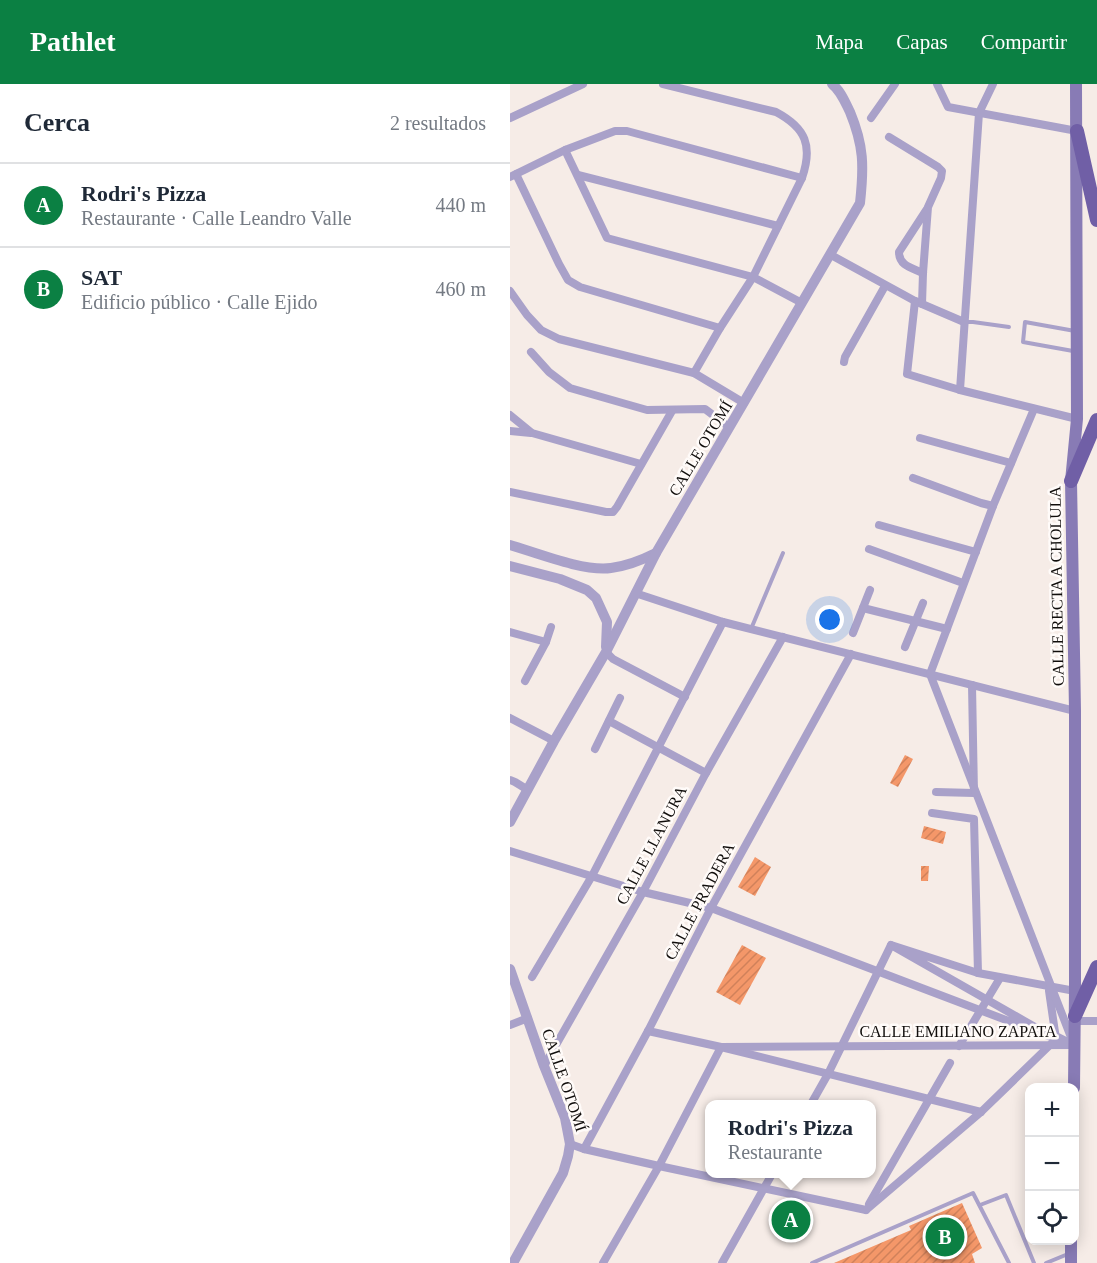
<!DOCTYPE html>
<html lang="es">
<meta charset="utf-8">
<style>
:root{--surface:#fff;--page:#f6f6f7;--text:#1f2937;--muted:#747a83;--line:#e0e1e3;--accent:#0b8043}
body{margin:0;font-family:Georgia,serif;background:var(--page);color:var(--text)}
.controls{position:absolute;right:18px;bottom:18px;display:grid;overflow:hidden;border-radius:12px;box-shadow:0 3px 15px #0003}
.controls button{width:54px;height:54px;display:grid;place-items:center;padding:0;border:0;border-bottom:2px solid var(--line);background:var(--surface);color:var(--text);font:30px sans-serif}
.you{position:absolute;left:320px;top:536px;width:21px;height:21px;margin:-15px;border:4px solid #fff;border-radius:50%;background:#1a73e8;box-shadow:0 0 0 9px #1a73e833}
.badge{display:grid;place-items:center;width:39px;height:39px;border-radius:50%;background:var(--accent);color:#fff;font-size:20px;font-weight:700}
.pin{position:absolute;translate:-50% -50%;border:3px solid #fff;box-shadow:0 2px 6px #0006}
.popup{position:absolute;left:195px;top:1016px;width:171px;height:78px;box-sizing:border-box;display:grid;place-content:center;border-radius:12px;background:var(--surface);filter:drop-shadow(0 2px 4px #0005);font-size:20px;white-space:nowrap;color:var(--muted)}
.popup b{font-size:22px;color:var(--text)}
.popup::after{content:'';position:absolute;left:50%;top:100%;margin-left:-12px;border:12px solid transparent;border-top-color:var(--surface)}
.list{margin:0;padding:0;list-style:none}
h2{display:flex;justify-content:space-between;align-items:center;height:78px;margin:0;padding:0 24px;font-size:26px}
h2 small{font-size:20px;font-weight:400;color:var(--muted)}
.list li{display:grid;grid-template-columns:39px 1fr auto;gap:18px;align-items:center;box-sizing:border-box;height:84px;padding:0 24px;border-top:2px solid var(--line)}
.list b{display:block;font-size:22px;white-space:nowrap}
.list p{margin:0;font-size:20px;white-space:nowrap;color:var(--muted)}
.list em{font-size:20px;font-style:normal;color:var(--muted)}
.icon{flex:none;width:33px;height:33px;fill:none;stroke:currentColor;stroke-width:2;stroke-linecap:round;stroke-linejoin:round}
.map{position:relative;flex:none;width:587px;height:1179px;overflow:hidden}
header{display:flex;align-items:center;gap:36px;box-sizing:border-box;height:84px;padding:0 30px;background:var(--accent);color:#fff}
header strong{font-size:28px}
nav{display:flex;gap:33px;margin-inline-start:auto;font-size:21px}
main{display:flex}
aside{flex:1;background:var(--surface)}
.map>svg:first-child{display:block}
</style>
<header>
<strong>Pathlet</strong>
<nav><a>Mapa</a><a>Capas</a><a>Compartir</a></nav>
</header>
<main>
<aside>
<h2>Cerca<small>2 resultados</small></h2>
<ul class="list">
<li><span class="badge">A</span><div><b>Rodri's Pizza</b><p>Restaurante · Calle Leandro Valle</p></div><em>440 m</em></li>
<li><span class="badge">B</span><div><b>SAT</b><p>Edificio público · Calle Ejido</p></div><em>460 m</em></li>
</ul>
</aside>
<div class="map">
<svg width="587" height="1179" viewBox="0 0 587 1179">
<defs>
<pattern id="building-hatch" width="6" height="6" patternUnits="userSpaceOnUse" patternTransform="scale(1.5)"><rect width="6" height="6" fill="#f49769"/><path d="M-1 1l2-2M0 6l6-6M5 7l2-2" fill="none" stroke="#d0815a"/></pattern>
</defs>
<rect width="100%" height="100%" fill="#f6ece7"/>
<g fill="url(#building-hatch)">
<path d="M395,671l8,4 -15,28 -8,-4z"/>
<path d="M414,742l22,6 -3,12 -22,-6z"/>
<path d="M245,773l16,10 -16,29 -17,-9z"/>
<path d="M411,782h8l-1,15h-7z"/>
<path d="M232,861l24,13 -26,47 -24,-13z"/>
<path d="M452,1119l20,45 -10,6 3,9h-141l77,-33 -2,-4z"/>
<path d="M274,1126l18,7 -6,13 -16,-8z"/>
</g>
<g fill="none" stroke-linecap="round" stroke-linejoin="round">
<g stroke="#a9a1c9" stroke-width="4">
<path d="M455,238h8l36,5"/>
<path d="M563,267l-50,-9 2,-20 50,9"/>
<path d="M241,545l32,-76"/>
<path d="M470,1121l26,-10 28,68"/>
<path d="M302,1179l161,-70 36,70"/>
<path d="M536,1179l22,-9"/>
</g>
<g stroke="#a9a1c9" stroke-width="8">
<path d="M153,0l113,28c30,16 37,34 26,66l-49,99 -33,51 -26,45"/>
<path d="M427,0l11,23 129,24"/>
<path d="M0,34l73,-34"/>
<path d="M361,34l24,-34"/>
<path d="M379,53l49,30 4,4 -1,7 -13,29 -5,66 -1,31"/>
<path d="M55,66l42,88 146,39 49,26"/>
<path d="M6,90l43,90 9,16 12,7 140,41"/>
<path d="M68,91l200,51"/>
<path d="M0,93l55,-27 50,-19h12l175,47"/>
<path d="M321,171l84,46 49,21"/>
<path d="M413,189c-11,-5 -24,-7 -24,-21l28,-43"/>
<path d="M0,207l17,24 14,15 18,9 135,34 50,30"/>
<path d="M405,217l-8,73 53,16 117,29"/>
<path d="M21,268l18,20 21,16 77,22 58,-1 24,18"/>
<path d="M334,278l1,-5 40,-71"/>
<path d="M450,306l19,-277 14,-29"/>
<path d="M0,331l22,18 109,31"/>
<path d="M0,347l21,2"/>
<path d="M410,354l91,25"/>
<path d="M403,394l68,25 12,3"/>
<path d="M0,408l96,20h7l4,-5 55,-96"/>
<path d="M369,441l97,27"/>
<path d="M359,465l94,34"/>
<path d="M125,509l88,29 352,89"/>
<path d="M353,524l84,21"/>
<path d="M0,548l36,10"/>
<path d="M343,549l17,-43"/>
<path d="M395,563l18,-44"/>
<path d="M96,568l7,7 72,38"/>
<path d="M15,597l21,-39 5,-15"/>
<path d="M0,634l44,23"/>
<path d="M99,637l97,52"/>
<path d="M85,665l25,-51"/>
<path d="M0,696l5,2 13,8"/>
<path d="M426,708l38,1 -2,-108"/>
<path d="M422,729l42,6 4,154"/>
<path d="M0,767l133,41 68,16 345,131 18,6 -16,-8 -2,2 -165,-94 87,28 97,18"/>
<path d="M22,893l60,-101 131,-254"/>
<path d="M539,907l7,48"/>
<path d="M561,940l4,-3h22"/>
<path d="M0,941l18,-7"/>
<path d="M138,947l73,16 260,65"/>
<path d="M449,962l41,-68"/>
<path d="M34,982l99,-174 63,-119 77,-136"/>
<path d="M301,1020l17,-30 63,-129"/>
<path d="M60,1060l14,5 75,17 207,44"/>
<path d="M74,1065l64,-118 63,-123 140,-254"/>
<path d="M359,1120l81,-141"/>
<path d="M356,1126l115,-98 70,-68"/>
<path d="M93,1179l56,-97 62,-119 353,-2 -144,-371 63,-168 41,-97"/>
<path d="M212,1179l50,-89"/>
</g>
<g stroke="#a9a1c9" stroke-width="10">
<path d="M0,461c27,8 75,27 101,23 16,-2 31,-8 45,-15"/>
<path d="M0,482l50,13 27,11 9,8 11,24 -1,25"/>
<path d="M0,738l44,-81 52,-89 50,-99 204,-350c4,-37 4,-57 -10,-91 -5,-10 -9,-21 -18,-28"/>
<path d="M0,885l34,97 21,52 5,26 -2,12 -5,17 -50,90"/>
</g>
<g stroke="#887bb5" stroke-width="12">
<path d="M564,1004l1,-97v-280l-4,-230 6,-62 -1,-335"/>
<path d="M561,1179v-23"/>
</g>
<g stroke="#705fa6" stroke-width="14">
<path d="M567,47l20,89"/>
<path d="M561,397l26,-61"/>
<path d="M565,932l22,-49"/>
</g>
</g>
<g text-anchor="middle" stroke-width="5" stroke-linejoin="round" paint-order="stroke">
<g font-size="16" fill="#100d0b" stroke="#fffbf9">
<text transform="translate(190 364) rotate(-59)" y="6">CALLE OTOMÍ</text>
<text transform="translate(546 502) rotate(-91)" y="6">CALLE RECTA A CHOLULA</text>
<text transform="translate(141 761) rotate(-62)" y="6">CALLE LLANURA</text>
<text transform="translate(189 817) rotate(-62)" y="6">CALLE PRADERA</text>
<text x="448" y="953">CALLE EMILIANO ZAPATA</text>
<text transform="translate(55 996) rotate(71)" y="6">CALLE OTOMÍ</text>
</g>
</g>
</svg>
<div class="controls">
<button>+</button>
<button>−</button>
<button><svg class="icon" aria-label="locate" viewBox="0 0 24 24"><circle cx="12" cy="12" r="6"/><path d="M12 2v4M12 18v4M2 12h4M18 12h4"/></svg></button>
</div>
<div class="you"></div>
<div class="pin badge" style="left:281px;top:1136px">A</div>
<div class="popup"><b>Rodri's Pizza</b>Restaurante</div>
<div class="pin badge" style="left:435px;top:1153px">B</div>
</div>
</main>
